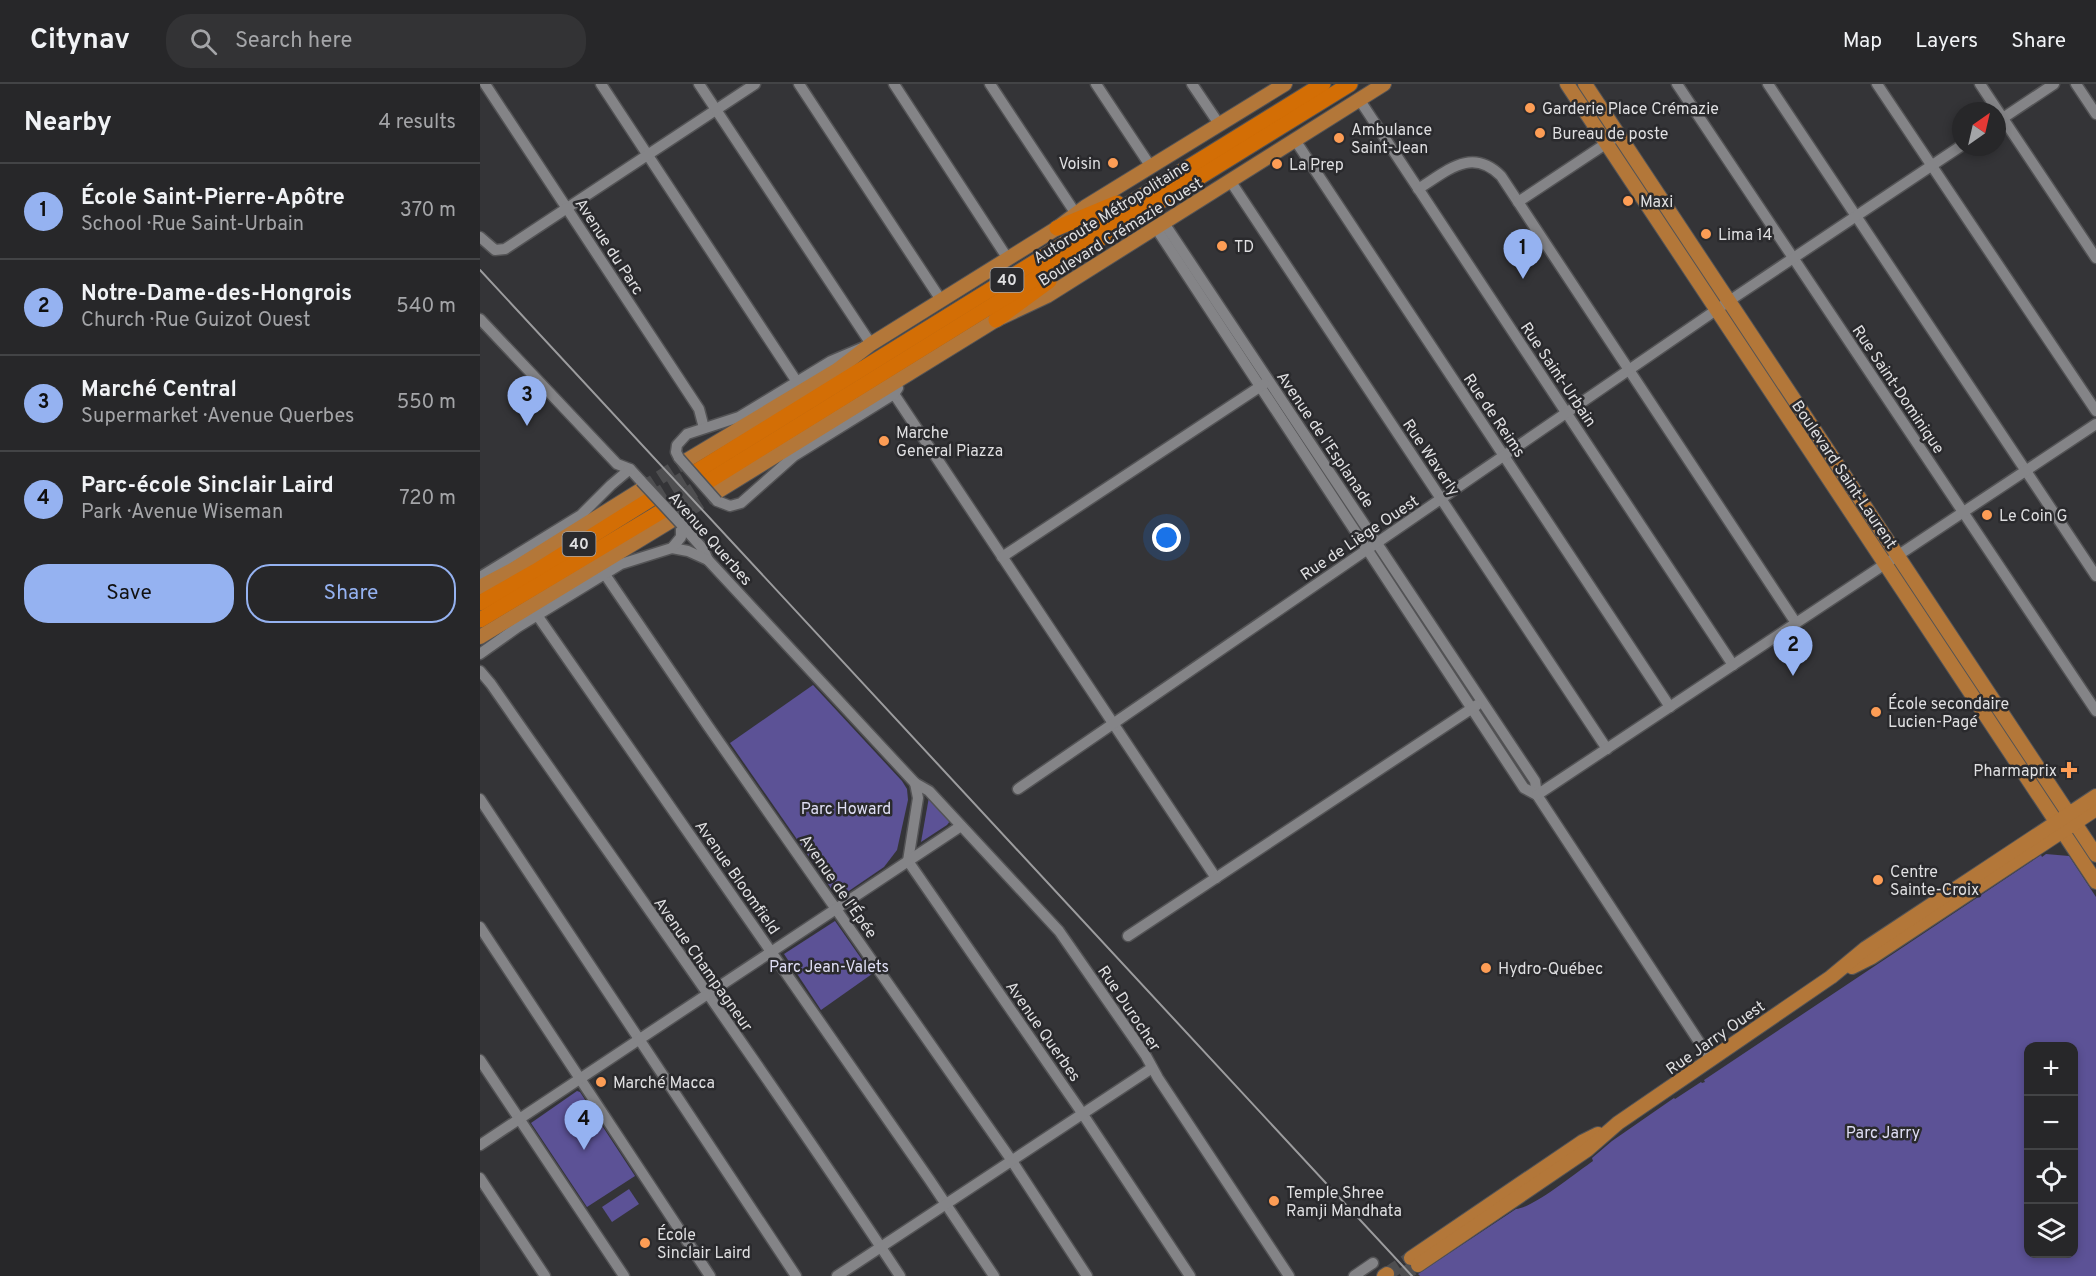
<!DOCTYPE html>
<meta charset="utf-8">
<style>
:root{--surface:#272729;--page:#333335;--text:#f1f3f6;--muted:#a4a5a8;--line:#434446;--accent:#95b2f1}
body{margin:0;font-family:Overpass,sans-serif;background:var(--page);color:var(--text)}
.controls{position:absolute;right:18px;bottom:18px;display:grid;overflow:hidden;border-radius:12px;box-shadow:0 3px 9px #0003}
.controls button{width:54px;height:54px;display:grid;place-items:center;padding:0;border:0;border-bottom:2px solid var(--line);background:var(--surface);color:var(--text);font:30px sans-serif}
.compass{position:absolute;left:1472px;top:18px;width:54px;height:54px;border-radius:50%;background:var(--surface);box-shadow:0 3px 9px #0003;rotate:34deg}
.you{position:absolute;left:687px;top:454px;width:21px;height:21px;margin:-15px;border:4px solid #fff;border-radius:50%;background:#1a73e8;box-shadow:0 0 0 9px #1a73e833}
.badge{display:grid;place-items:center;width:39px;height:39px;border-radius:50%;background:var(--accent);color:#111;font-size:20px;font-weight:700}
.pin{position:absolute;translate:-50% -50px;filter:drop-shadow(0 2px 3px #0008)}
.pin::after{content:'';position:absolute;top:32px;width:21px;height:18px;background:inherit;clip-path:polygon(0 0,100% 0,50% 100%)}
.list{margin:0;padding:0;list-style:none}
h2{display:flex;justify-content:space-between;align-items:center;height:78px;margin:0;padding:0 24px;font-size:26px}
h2 small{font-size:20px;font-weight:400;color:var(--muted)}
.list li{display:grid;grid-template-columns:39px 1fr auto;gap:18px;align-items:center;box-sizing:border-box;height:96px;padding:0 24px;border-top:2px solid var(--line)}
.list b{display:block;font-size:22px;white-space:nowrap}
.list p{margin:0;font-size:20px;white-space:nowrap;color:var(--muted)}
.list em{font-size:20px;font-style:normal;color:var(--muted)}
.actions{display:flex;gap:12px;padding:18px 24px}
.actions a{flex:1;padding:14px 0;border:2px solid var(--accent);border-radius:24px;text-align:center;font-size:21px;color:var(--accent)}
.actions .main{background:var(--accent);color:#111}
.icon{flex:none;width:33px;height:33px;fill:none;stroke:currentColor;stroke-width:2;stroke-linecap:round;stroke-linejoin:round}
.map{position:relative;flex:none;width:1616px;height:1192px;overflow:hidden}
header{display:flex;align-items:center;gap:36px;box-sizing:border-box;height:84px;padding:0 30px;background:var(--surface);border-bottom:2px solid var(--line)}
header strong{font-size:28px}
nav{display:flex;gap:33px;margin-inline-start:auto;font-size:21px}
.search{width:420px;height:54px;background:var(--page);display:flex;align-items:center;gap:15px;box-sizing:border-box;padding:0 21px;border-radius:24px;color:var(--muted);font-size:22px}
main{display:flex}
aside{flex:1;background:var(--surface)}
.map>svg:first-child{display:block}
</style>
<header>
<strong>Citynav</strong>
<div class="search"><svg class="icon" aria-label="search" viewBox="0 0 24 24"><circle cx="10" cy="10" r="6"/><path d="M15 15l6 6"/></svg>Search here</div>
<nav><a>Map</a><a>Layers</a><a>Share</a></nav>
</header>
<main>
<aside>
<h2>Nearby<small>4 results</small></h2>
<ul class="list">
<li><span class="badge">1</span><div><b>École Saint-Pierre-Apôtre</b><p>School · Rue Saint-Urbain</p></div><em>370 m</em></li>
<li><span class="badge">2</span><div><b>Notre-Dame-des-Hongrois</b><p>Church · Rue Guizot Ouest</p></div><em>540 m</em></li>
<li><span class="badge">3</span><div><b>Marché Central</b><p>Supermarket · Avenue Querbes</p></div><em>550 m</em></li>
<li><span class="badge">4</span><div><b>Parc-école Sinclair Laird</b><p>Park · Avenue Wiseman</p></div><em>720 m</em></li>
</ul>
<div class="actions"><a class="main">Save</a><a>Share</a></div>
</aside>
<div class="map">
<svg width="1616" height="1192" viewBox="0 0 1616 1192">
<rect width="100%" height="100%" fill="#343437"/>
<g fill="#5c5296" fill-rule="evenodd">
<path d="M333,601l89,96 5,8 1,11 -11,50 -13,17 -44,30 -5,-3 -105,-151z"/>
<path d="M449,713l21,24 -3,4 -26,17z"/>
<path d="M1566,770l23,2 27,41v379h-676l-2,-2 98,-65c17,-1 61,-37 77,-48l-1,-3 20,-17 62,-43 1,1 26,-17 1,1 3,-1 -1,-2 337,-225 1,2zM1548,962h46v208h-46z"/>
<path d="M355,837l37,53 -51,36 -37,-56z"/>
<path d="M97,1007l3,1 55,84 -48,31 -56,-84z"/>
<path d="M149,1105l10,15 -27,18 -10,-15z"/>
</g>
<g fill="none" stroke-linecap="round" stroke-linejoin="round">
<g stroke="#4e4e50" stroke-width="14" stroke-dasharray="14 7" stroke-linecap="butt">
<path d="M162,405l45,-29"/>
<path d="M191,437l46,-29"/>
<path d="M907,1190l24,-16"/>
<path d="M921,1192l17,-11"/>
</g>
<g stroke="#4e4e50" stroke-width="15" stroke-dasharray="15 8" stroke-linecap="butt">
<path d="M171,415l46,-28"/>
<path d="M182,427l45,-29"/>
</g>
<defs>
<g id="minor">
<path d="M5,0l214,325 5,19"/>
<path d="M121,0l196,298"/>
<path d="M319,0l142,216"/>
<path d="M414,0l114,175"/>
<path d="M510,0l86,130"/>
<path d="M616,0l55,83"/>
<path d="M712,0l27,40"/>
<path d="M1197,0l419,627"/>
<path d="M1288,0l328,492"/>
<path d="M1397,0l219,327"/>
<path d="M1500,0l116,174"/>
<path d="M1596,0l20,30"/>
<path d="M879,15l374,566"/>
<path d="M1517,38l57,-38"/>
<path d="M815,56l375,567"/>
<path d="M751,98l376,567"/>
<path d="M938,105c28,-17 53,-43 83,-13l295,447"/>
<path d="M1038,118l101,-67"/>
<path d="M684,139l371,558 2,14"/>
<path d="M676,144l368,560 13,7 174,265"/>
<path d="M0,153l15,13 10,-1 250,-165"/>
<path d="M0,235l137,145 13,5 11,12"/>
<path d="M414,310l322,484"/>
<path d="M199,374l-3,-6 1,-7 10,-11 52,-17 92,-56 40,-17 -172,-260"/>
<path d="M237,417l13,5 11,-3 53,-47 100,-62 4,-6"/>
<path d="M201,440l22,25 5,11 207,223 14,8 130,140 87,125 12,22 131,198"/>
<path d="M192,464l16,3 20,9"/>
<path d="M522,473l262,-173"/>
<path d="M124,489l104,153 302,432 77,118"/>
<path d="M0,493l101,-62 30,-30 19,-16"/>
<path d="M57,531l392,564 65,97"/>
<path d="M0,570l38,-27 103,-63 51,-16 9,-11v-13"/>
<path d="M0,587l11,13c137,197 277,392 409,592"/>
<path d="M435,699l3,15 -10,63 170,246 112,169"/>
<path d="M538,705l720,-494 223,-149"/>
<path d="M1057,711l559,-371"/>
<path d="M0,715l316,477"/>
<path d="M0,843l230,349"/>
<path d="M648,852l349,-231"/>
<path d="M0,976l144,216"/>
<path d="M0,1061l481,-319"/>
<path d="M0,1094l65,98"/>
<path d="M357,1192l315,-208"/>
<path d="M874,1192l19,-13"/>
</g>
<g id="major">
<path d="M1087,0l529,798"/>
<path d="M1105,0l511,771"/>
<path d="M207,376l150,-90 34,-26 186,-116 28,-21 200,-123"/>
<path d="M237,408l279,-172 51,-24 337,-212"/>
<path d="M0,503l34,-18 128,-80"/>
<path d="M0,553l191,-116"/>
<path d="M1372,883l20,-10 224,-148"/>
<path d="M931,1174l171,-116 16,-8"/>
<path d="M938,1181l169,-115 31,-27 213,-146 35,-29 230,-152"/>
<path d="M904,1192l3,-2"/>
</g>
<g id="highway">
<path d="M577,144l60,-25"/>
<path d="M516,236l53,-39"/>
<path d="M217,387l626,-387"/>
<path d="M227,398l643,-398"/>
<path d="M0,519l56,-32 115,-72"/>
<path d="M0,536l182,-109"/>
</g>
</defs>
<use href="#minor" stroke="#535355" stroke-width="13"/>
<use href="#major" stroke="#535355" stroke-width="16"/>
<use href="#highway" stroke="#535355" stroke-width="17"/>
<use href="#minor" stroke="#848487" stroke-width="10"/>
<use href="#major" stroke="#b37739" stroke-width="14"/>
<use href="#highway" stroke="#d36e05" stroke-width="15"/>
<path stroke="#9c9c9e" stroke-width="2" d="M0,186l932,1006"/>
<defs>
<g id="minor-bridge">
<path d="M199,374l38,43"/>
<path d="M161,397l40,43"/>
</g>
</defs>
<use href="#minor-bridge" stroke="#535355" stroke-width="13" stroke-linecap="butt"/>
<use href="#minor-bridge" stroke="#848487" stroke-width="10"/>
</g>
<g fill="#fd9d55" stroke="#2a2a2d" stroke-width="2">
<circle cx="1050" cy="24" r="6"/>
<circle cx="1060" cy="49" r="6"/>
<circle cx="859" cy="54" r="6"/>
<circle cx="633" cy="79" r="6"/>
<circle cx="797" cy="80" r="6"/>
<circle cx="1148" cy="117" r="6"/>
<circle cx="1226" cy="150" r="6"/>
<circle cx="742" cy="162" r="6"/>
<circle cx="404" cy="357" r="6"/>
<circle cx="1507" cy="431" r="6"/>
<circle cx="1396" cy="628" r="6"/>
<path d="M1586 677h6v6h6v6h-6v6h-6v-6h-6v-6h6z"/>
<circle cx="1398" cy="796" r="6"/>
<circle cx="1006" cy="884" r="6"/>
<circle cx="121" cy="998" r="6"/>
<circle cx="794" cy="1117" r="6"/>
<circle cx="165" cy="1159" r="6"/>
</g>
<g text-anchor="middle" stroke-width="5" stroke-linejoin="round" paint-order="stroke">
<g fill="#2a2a2d" stroke="#a9a9ab" stroke-width="1.5">
<rect x="510.5" y="184" width="33" height="24" rx="4.5"/>
<rect x="82.5" y="448" width="33" height="24" rx="4.5"/>
</g>
<g font-size="15" font-weight="bold" fill="#dfdfe1">
<text x="527" y="201">40</text>
<text x="99" y="465">40</text>
</g>
<g font-size="16" fill="#dfdfe1" stroke="#2a2a2d" text-anchor="start">
<text x="1062" y="30">Garderie Place Crémazie</text>
<text x="871" y="51">Ambulance<tspan x="871" dy="18">Saint-Jean</tspan></text>
<text x="1072" y="55">Bureau de poste</text>
<text x="621" y="85" text-anchor="end">Voisin</text>
<text x="809" y="86">La Prep</text>
<text x="1160" y="123">Maxi</text>
<text x="1238" y="156">Lima 14</text>
<text x="754" y="168">TD</text>
<text x="416" y="354">Marche<tspan x="416" dy="18">General Piazza</tspan></text>
<text x="1519" y="437">Le Coin G</text>
<text x="1408" y="625">École secondaire<tspan x="1408" dy="18">Lucien-Pagé</tspan></text>
<text x="1577" y="692" text-anchor="end">Pharmaprix</text>
<text x="1410" y="793">Centre<tspan x="1410" dy="18">Sainte-Croix</tspan></text>
<text x="1018" y="890">Hydro-Québec</text>
<text x="133" y="1004">Marché Macca</text>
<text x="806" y="1114">Temple Shree<tspan x="806" dy="18">Ramji Mandhata</tspan></text>
<text x="177" y="1156">École<tspan x="177" dy="18">Sinclair Laird</tspan></text>
</g>
<g font-size="16" fill="#dfdfe1" stroke="#2a2a2d">
<text transform="translate(631 127) rotate(-32)" y="6">Autoroute Métropolitaine</text>
<text transform="translate(640 147) rotate(-32)" y="6">Boulevard Crémazie Ouest</text>
<text transform="translate(130 162) rotate(57)" y="6">Avenue du Parc</text>
<text transform="translate(1079 290) rotate(56)" y="6">Rue Saint-Urbain</text>
<text transform="translate(1419 305) rotate(56)" y="6">Rue Saint-Dominique</text>
<text transform="translate(1015 331) rotate(56)" y="6">Rue de Reims</text>
<text transform="translate(846 355) rotate(56)" y="6">Avenue de l'Esplanade</text>
<text transform="translate(952 373) rotate(56)" y="6">Rue Waverly</text>
<text transform="translate(1365 390) rotate(56)" y="6">Boulevard Saint-Laurent</text>
<text transform="translate(879 453) rotate(-34)" y="6">Rue de Liège Ouest</text>
<text transform="translate(231 454) rotate(49)" y="6">Avenue Querbes</text>
<text transform="translate(258 793) rotate(55)" y="6">Avenue Bloomfield</text>
<text transform="translate(359 802) rotate(55)" y="6">Avenue de l'Épée</text>
<text transform="translate(224 880) rotate(55)" y="6">Avenue Champagneur</text>
<text transform="translate(650 924) rotate(56)" y="6">Rue Durocher</text>
<text transform="translate(564 947) rotate(55)" y="6">Avenue Querbes</text>
<text transform="translate(1235 953) rotate(-35)" y="6">Rue Jarry Ouest</text>
</g>
<g font-size="16" fill="#dfdef4" stroke="#2a2a2d">
<text x="366" y="730">Parc Howard</text>
<text x="349" y="888">Parc Jean-Valets</text>
<text x="1403" y="1054">Parc Jarry</text>
</g>
</g>
</svg>
<div class="controls">
<button>+</button>
<button>−</button>
<button><svg class="icon" aria-label="locate" viewBox="0 0 24 24"><circle cx="12" cy="12" r="6"/><path d="M12 2v4M12 18v4M2 12h4M18 12h4"/></svg></button>
<button><svg class="icon" aria-label="layers" viewBox="0 0 24 24"><path d="M12 4l9 5-9 5-9-5zM3 14l9 5 9-5"/></svg></button>
</div>
<svg class="compass" viewBox="-18 -18 36 36"><path d="M0-13l5 13h-10z" fill="#e53935"/><path d="M0 13l5-13h-10z" fill="#a4a5a8"/></svg>
<div class="you"></div>
<div class="pin badge" style="left:1043px;top:195px">1</div>
<div class="pin badge" style="left:1313px;top:592px">2</div>
<div class="pin badge" style="left:47px;top:342px">3</div>
<div class="pin badge" style="left:104px;top:1066px">4</div>
</div>
</main>
